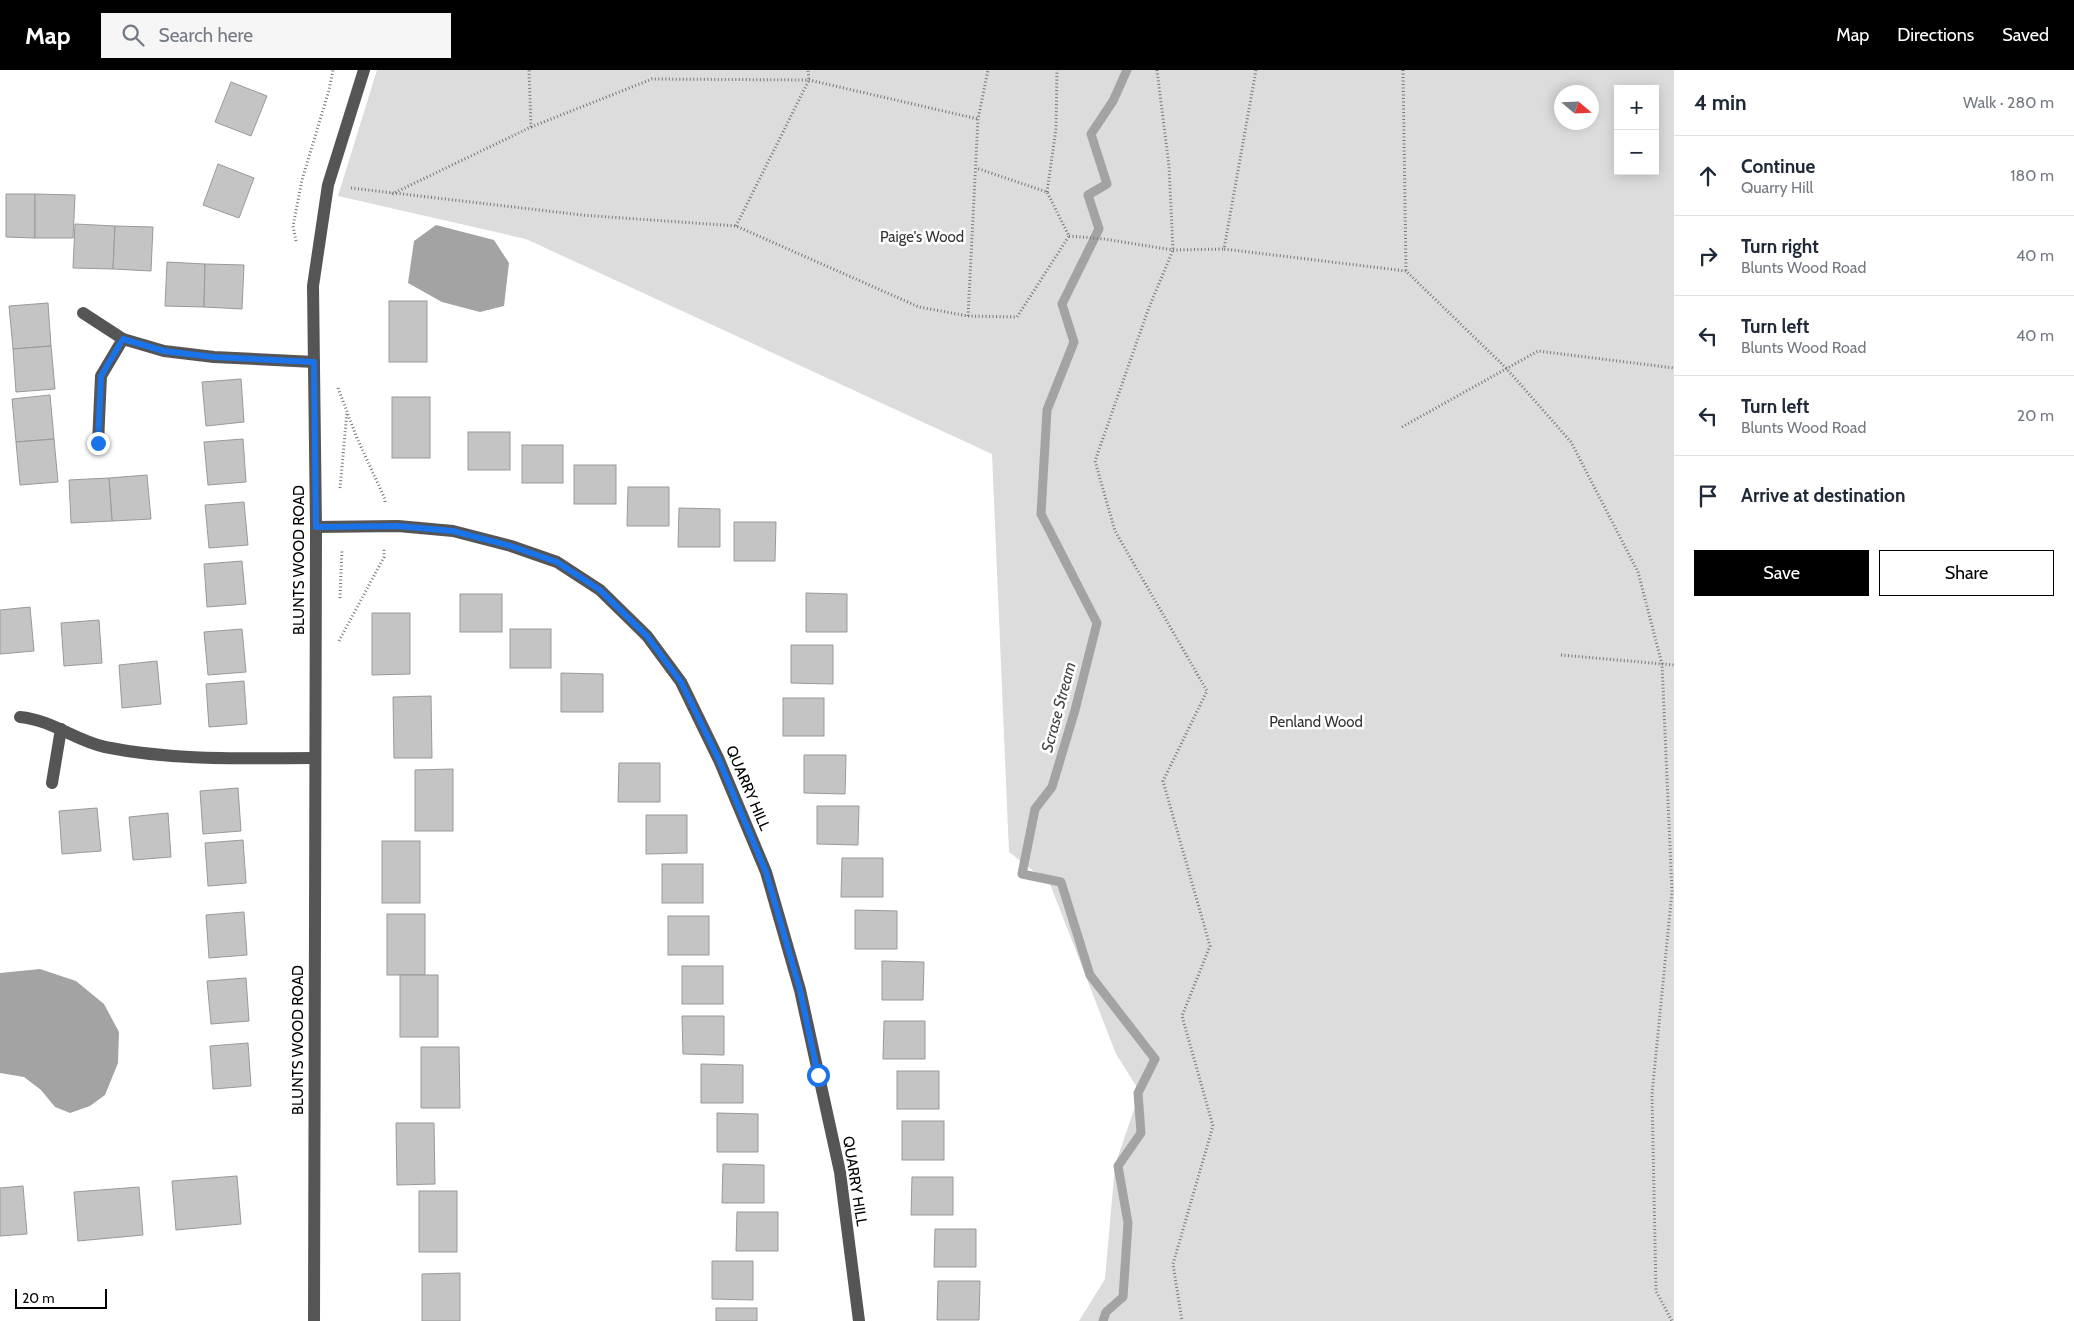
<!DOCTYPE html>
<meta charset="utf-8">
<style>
:root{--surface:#fff;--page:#f6f6f7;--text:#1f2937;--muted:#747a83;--line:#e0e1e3;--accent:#000}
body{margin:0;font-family:Cabin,sans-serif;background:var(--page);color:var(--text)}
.controls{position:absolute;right:15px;top:15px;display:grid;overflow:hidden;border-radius:0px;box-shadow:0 2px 12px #0003}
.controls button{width:45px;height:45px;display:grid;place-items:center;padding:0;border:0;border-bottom:1px solid var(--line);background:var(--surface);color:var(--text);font:25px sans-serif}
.compass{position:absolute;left:1554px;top:15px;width:45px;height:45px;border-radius:50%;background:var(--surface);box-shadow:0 2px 12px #0003;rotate:109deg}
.scale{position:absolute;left:15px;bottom:12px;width:92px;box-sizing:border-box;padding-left:5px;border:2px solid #000;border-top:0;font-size:14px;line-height:18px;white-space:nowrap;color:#000;-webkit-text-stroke:4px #fff;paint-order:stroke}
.stop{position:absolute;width:15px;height:15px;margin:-11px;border:4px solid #1a73e8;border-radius:50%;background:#fff}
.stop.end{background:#1a73e8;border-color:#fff;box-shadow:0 1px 5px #0008}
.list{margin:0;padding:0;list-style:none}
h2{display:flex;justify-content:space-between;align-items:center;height:65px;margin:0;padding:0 20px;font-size:21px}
h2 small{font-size:16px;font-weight:400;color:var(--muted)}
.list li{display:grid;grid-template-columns:32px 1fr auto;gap:15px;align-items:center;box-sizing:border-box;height:80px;padding:0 20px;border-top:1px solid var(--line)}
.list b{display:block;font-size:19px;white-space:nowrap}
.list p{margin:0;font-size:16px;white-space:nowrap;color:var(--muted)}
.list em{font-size:16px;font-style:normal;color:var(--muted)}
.actions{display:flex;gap:10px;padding:15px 20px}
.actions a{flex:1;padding:11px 0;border:1px solid var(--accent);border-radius:0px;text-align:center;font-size:18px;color:var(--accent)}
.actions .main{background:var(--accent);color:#fff}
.icon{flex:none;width:28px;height:28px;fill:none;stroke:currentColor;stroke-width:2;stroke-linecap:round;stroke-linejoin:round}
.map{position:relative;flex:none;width:1674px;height:1251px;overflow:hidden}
header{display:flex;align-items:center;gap:30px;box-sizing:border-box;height:70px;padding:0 25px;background:var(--accent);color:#fff}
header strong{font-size:24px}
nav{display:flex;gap:28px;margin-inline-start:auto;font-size:18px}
.search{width:350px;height:45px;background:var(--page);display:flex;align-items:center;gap:12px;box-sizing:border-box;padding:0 18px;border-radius:0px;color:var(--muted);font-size:19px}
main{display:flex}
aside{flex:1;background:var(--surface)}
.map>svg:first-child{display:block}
</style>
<header>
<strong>Map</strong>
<div class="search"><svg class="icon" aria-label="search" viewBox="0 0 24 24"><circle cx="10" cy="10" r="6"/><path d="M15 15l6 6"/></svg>Search here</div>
<nav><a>Map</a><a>Directions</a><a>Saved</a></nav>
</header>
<main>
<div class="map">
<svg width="1674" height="1251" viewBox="0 0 1674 1251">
<rect width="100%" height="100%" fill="#fff"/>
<path fill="#dcdcdc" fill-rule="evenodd" d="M377,0h1297v1251h-595l26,-42 10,-114 25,-73 -24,-38 -66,-170 -41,-32 -17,-398 -466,-215 -188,-43zM1618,19h37v82h-37zM1592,22v30h-30v-30z"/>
<g fill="#a3a3a3">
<path d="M436,155l58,15 15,23 -5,43 -24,6 -38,-10 -34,-19 6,-42z"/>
<path d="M40,899l36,12 28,23 15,28 -1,31 -13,32 -15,11 -20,7 -15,-6 -14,-17 -17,-13 -24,-4v-100z"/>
</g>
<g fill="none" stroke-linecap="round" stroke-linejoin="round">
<path stroke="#a3a3a3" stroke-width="9" d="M1103,1251l3,-9 17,-15 5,-74 -10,-57 23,-33 -3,-40 17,-34 -65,-84 -29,-93 -39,-8 13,-65 17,-22 23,-77 22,-87 -56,-109 6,-104 27,-68 -12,-38 37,-75 -11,-34 19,-11 -16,-50 22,-33 14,-31"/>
</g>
<g fill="#c4c4c4" stroke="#999">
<path d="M231,12l36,14 -16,40 -36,-14z"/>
<path d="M218,94l36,14 -15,40 -36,-13z"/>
<path d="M6,124h29v44l-29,-1z"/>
<path d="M35,124l40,1 -2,43h-38z"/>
<path d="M75,154l40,2 -2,43 -40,-1z"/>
<path d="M115,156l38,1 -2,44 -38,-2z"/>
<path d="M167,192l38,2 -1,43 -39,-1z"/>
<path d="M205,194l39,1 -2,44 -38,-2z"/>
<rect x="389" y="231" width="38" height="61"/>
<path d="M48,233l3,43 -38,3 -4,-43z"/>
<path d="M51,276l4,43 -39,3 -3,-43z"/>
<path d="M241,309l3,43 -38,4 -4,-44z"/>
<path d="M50,325l4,44 -38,3 -4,-43z"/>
<rect x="392" y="327" width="38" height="61"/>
<rect x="468" y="362" width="42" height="38"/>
<path d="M54,369l4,43 -38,3 -4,-43z"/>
<path d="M243,369l3,43 -38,3 -4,-43z"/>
<rect x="522" y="375" width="41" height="38"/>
<rect x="574" y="395" width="42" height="39"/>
<path d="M147,405l4,44 -39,2 -3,-43z"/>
<path d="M109,408l3,43 -41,2 -2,-43z"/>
<path d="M628,417h41v39h-42z"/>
<path d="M244,432l4,43 -39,3 -4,-43z"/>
<path d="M679,438l41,1v38h-42z"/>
<path d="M734,452h42l-1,39h-41z"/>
<path d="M242,491l4,43 -39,3 -3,-43z"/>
<path d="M806,523l41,1v38h-41z"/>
<rect x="460" y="524" width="42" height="38"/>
<path d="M30,537l4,44 -34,3v-44z"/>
<path d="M372,543h38v61l-38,1z"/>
<path d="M99,550l3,43 -38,3 -3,-43z"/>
<path d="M242,559l4,43 -38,3 -4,-43z"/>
<rect x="510" y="559" width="41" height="39"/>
<path d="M791,575h42v39l-42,-1z"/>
<path d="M157,591l4,43 -39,4 -3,-43z"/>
<path d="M561,603l42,1v38h-42z"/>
<path d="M244,611l3,43 -38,3 -3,-43z"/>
<path d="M431,626l1,62h-38l-1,-61z"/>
<rect x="783" y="628" width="41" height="38"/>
<path d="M804,685h42l-1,39 -41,-1z"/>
<path d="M619,693h41v39h-42z"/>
<path d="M453,699v62h-38v-61z"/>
<path d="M238,718l3,43 -38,3 -3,-43z"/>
<path d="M817,736h42l-1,39 -41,-1z"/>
<path d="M97,738l4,43 -39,3 -3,-43z"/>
<path d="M168,743l3,44 -38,3 -4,-43z"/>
<path d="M646,745h41v38l-41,1z"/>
<path d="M243,770l3,43 -38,3 -3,-43z"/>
<rect x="382" y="771" width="38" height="62"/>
<path d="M842,788h41v39h-42z"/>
<rect x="662" y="794" width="41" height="39"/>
<path d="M855,840l42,1v38h-42z"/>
<path d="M244,842l3,43 -38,3 -3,-43z"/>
<rect x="387" y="844" width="38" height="61"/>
<rect x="668" y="846" width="41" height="39"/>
<path d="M882,891l42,1 -1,38h-41z"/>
<rect x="682" y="896" width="41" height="38"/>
<rect x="400" y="905" width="38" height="62"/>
<path d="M246,908l3,43 -38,3 -4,-43z"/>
<path d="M682,946h42v39l-41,-1z"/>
<path d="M884,951h41v38h-42z"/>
<path d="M248,973l3,43 -38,3 -3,-43z"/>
<path d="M421,977h38l1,61h-39z"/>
<path d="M701,994l42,1v38h-42z"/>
<rect x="897" y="1001" width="42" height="38"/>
<path d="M717,1043l41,1v38h-41z"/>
<rect x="902" y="1051" width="42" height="39"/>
<path d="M396,1053h38l1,61 -38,1z"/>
<path d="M723,1094l41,1v38h-42z"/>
<path d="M237,1106l4,48 -65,6 -4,-49z"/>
<path d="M912,1107h41v38h-42z"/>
<path d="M23,1116l4,48 -27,2v-48z"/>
<path d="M139,1117l4,48 -65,6 -4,-49z"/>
<rect x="419" y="1121" width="38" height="61"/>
<path d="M737,1142h41v39h-42z"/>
<path d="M935,1159h41v38h-42z"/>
<path d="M712,1191h41v39l-41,-1z"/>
<path d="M460,1203v48h-38v-47z"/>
<path d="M938,1211h42l-1,39h-42z"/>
<rect x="716" y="1238" width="41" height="13"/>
</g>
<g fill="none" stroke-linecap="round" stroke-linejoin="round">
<g stroke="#777" stroke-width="3" stroke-dasharray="1 2.5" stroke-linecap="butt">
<path d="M1157,0l12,96 4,84 -25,60 -53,151 20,70 92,160 -44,90 47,165 -28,70 31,110 -40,138 9,57"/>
<path d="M1256,0l-32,179 182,22 100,97 65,74 67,130 24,92 10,228 -20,202 4,197 16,30"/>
<path d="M1403,0l3,201"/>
<path d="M531,57l121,-48 157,1 169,39"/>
<path d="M351,118l231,27 154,11 183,81 49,9 49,1 52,-81 -22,-44 -71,-24"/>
<path d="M1047,122l9,-63 1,-59"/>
<path d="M392,124l139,-67 -2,-57"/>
<path d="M736,156l73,-146 -1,-10"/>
<path d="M1069,166l35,3 69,11 51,-1"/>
<path d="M296,171l-3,-15 9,-46 27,-90 4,-20"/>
<path d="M968,246l10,-197 10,-49"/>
<path d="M338,318l19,50 28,61v5"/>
<path d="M1402,357l136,-76 136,17"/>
<path d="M340,418l7,-76"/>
<path d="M340,528l2,-49"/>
<path d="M339,571l45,-84v-9"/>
<path d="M1561,585l113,10"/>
</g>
<g stroke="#555" stroke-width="12">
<path d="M83,243l40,26 -22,37 -3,67"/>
<path d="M123,269l41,12 50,6 100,5"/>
<path d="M316,457l82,-1 55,5 58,15 46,16 43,28 47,46 34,46 38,78 47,112 34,118 40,182 19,149"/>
<path d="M20,647c32,3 56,24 85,30 69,14 140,11 209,11"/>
<path d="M52,713l9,-54"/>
<path d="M314,1251l2,-794 -3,-241 15,-101 36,-115"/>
</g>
</g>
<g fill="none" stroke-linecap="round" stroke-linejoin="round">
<path stroke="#1a73e8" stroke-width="6" d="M98,373l3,-67 22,-37 41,12 50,6 100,5 2,165 82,-1 55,5 58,15 46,16 43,28 47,46 34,46 38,78 47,112 34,118 18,85"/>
</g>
<g text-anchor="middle" stroke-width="5" stroke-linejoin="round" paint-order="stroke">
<g font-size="15" fill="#333" stroke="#fff">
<text x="922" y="172">Paige's Wood</text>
<text x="1316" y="657">Penland Wood</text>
</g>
<g font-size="15" fill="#000" stroke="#fff">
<text transform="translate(299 490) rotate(-90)" y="5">BLUNTS WOOD ROAD</text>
<text transform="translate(748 718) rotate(67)" y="5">QUARRY HILL</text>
<text transform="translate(298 970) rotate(-90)" y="5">BLUNTS WOOD ROAD</text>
<text transform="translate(855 1111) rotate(81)" y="5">QUARRY HILL</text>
</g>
<g font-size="16" font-style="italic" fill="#444" stroke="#fff">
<text transform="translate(1058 637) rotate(-75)" y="6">Scrase Stream</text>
</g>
</g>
</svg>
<div class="controls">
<button>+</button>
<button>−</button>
</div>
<svg class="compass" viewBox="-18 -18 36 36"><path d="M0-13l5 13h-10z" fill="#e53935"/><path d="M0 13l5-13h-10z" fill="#747a83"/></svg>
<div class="scale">20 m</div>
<div class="stop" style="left:818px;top:1005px"></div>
<div class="stop end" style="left:98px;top:373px"></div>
</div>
<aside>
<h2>4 min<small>Walk · 280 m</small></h2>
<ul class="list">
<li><svg class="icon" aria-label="ahead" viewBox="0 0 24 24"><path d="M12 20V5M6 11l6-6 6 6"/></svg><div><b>Continue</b><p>Quarry Hill</p></div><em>180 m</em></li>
<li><svg class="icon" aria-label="right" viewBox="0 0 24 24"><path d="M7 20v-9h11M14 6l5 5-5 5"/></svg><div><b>Turn right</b><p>Blunts Wood Road</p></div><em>40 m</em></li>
<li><svg class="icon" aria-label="left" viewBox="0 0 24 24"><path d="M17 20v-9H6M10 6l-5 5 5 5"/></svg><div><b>Turn left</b><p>Blunts Wood Road</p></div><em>40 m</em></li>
<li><svg class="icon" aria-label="left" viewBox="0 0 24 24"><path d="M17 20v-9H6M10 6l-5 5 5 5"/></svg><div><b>Turn left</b><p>Blunts Wood Road</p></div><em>20 m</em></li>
<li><svg class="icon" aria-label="arrive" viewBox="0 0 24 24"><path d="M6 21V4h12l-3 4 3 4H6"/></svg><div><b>Arrive at destination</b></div></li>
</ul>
<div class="actions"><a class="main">Save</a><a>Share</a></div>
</aside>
</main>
